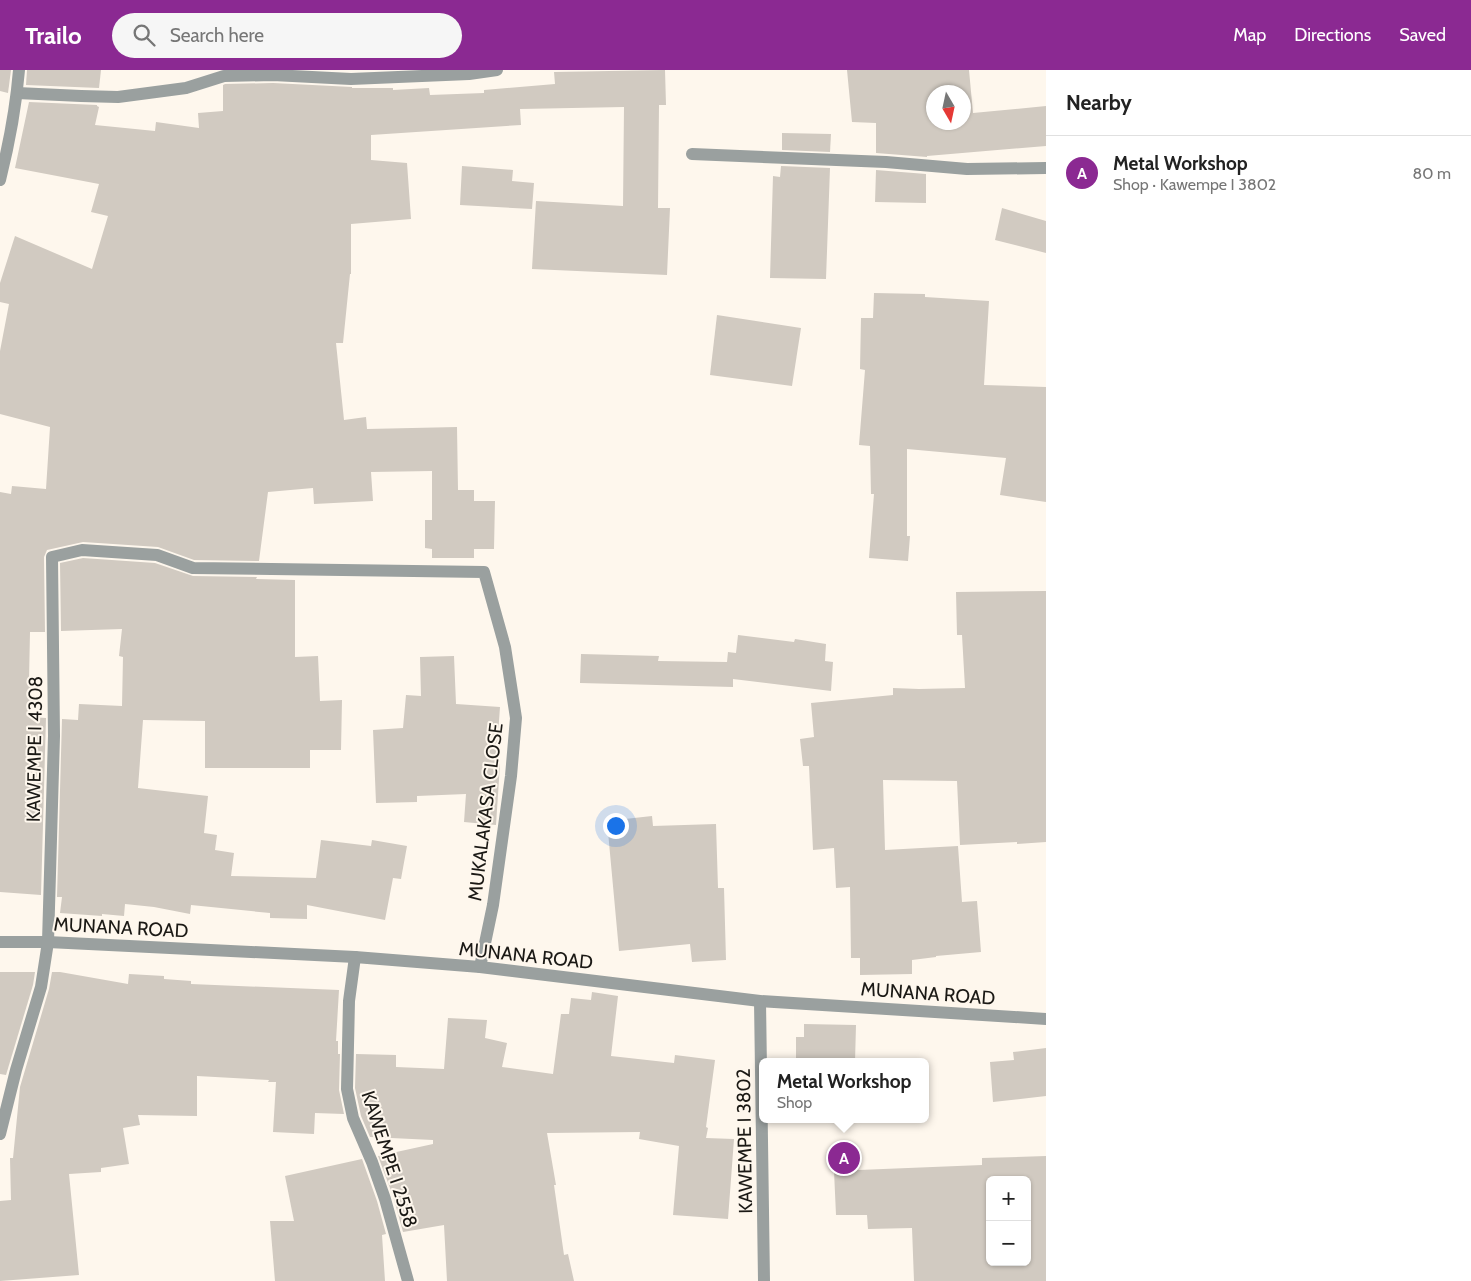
<!DOCTYPE html>
<meta charset="utf-8">
<style>
:root{--surface:#fff;--page:#f6f6f6;--text:#222;--muted:#767676;--line:#e0e0e0;--accent:#8b2992}
body{margin:0;font-family:Cabin,sans-serif;background:var(--page);color:var(--text)}
.controls{position:absolute;right:15px;bottom:15px;display:grid;overflow:hidden;border-radius:8px;box-shadow:0 1px 4px #0004}
.controls button{width:45px;height:45px;display:grid;place-items:center;padding:0;border:0;border-bottom:1px solid var(--line);background:var(--surface);color:var(--text);font:25px sans-serif}
.compass{position:absolute;left:926px;top:15px;width:45px;height:45px;border-radius:50%;background:var(--surface);box-shadow:0 1px 4px #0004;rotate:171deg}
.you{position:absolute;left:615px;top:755px;width:18px;height:18px;margin:-12px;border:4px solid #fff;border-radius:50%;background:#1a73e8;box-shadow:0 0 0 8px #1a73e833}
.badge{display:grid;place-items:center;width:32px;height:32px;border-radius:50%;background:var(--accent);color:#fff;font-size:16px;font-weight:700}
.pin{position:absolute;translate:-50% -50%;border:2px solid #fff;box-shadow:0 1px 5px #0006}
.popup{position:absolute;left:759px;top:988px;width:170px;height:65px;box-sizing:border-box;display:grid;place-content:center;border-radius:8px;background:var(--surface);filter:drop-shadow(0 1px 4px #0005);font-size:16px;white-space:nowrap;color:var(--muted)}
.popup b{font-size:19px;color:var(--text)}
.popup::after{content:'';position:absolute;left:50%;top:100%;margin-left:-10px;border:10px solid transparent;border-top-color:var(--surface)}
.list{margin:0;padding:0;list-style:none}
h2{display:flex;justify-content:space-between;align-items:center;height:65px;margin:0;padding:0 20px;font-size:21px}
h2 small{font-size:16px;font-weight:400;color:var(--muted)}
.list li{display:grid;grid-template-columns:32px 1fr auto;gap:15px;align-items:center;box-sizing:border-box;height:75px;padding:0 20px;border-top:1px solid var(--line)}
.list b{display:block;font-size:19px;white-space:nowrap}
.list p{margin:0;font-size:16px;white-space:nowrap;color:var(--muted)}
.list em{font-size:16px;font-style:normal;color:var(--muted)}
.icon{flex:none;width:28px;height:28px;fill:none;stroke:currentColor;stroke-width:2;stroke-linecap:round;stroke-linejoin:round}
.map{position:relative;flex:none;width:1046px;height:1211px;overflow:hidden}
header{display:flex;align-items:center;gap:30px;box-sizing:border-box;height:70px;padding:0 25px;background:var(--accent);color:#fff}
header strong{font-size:24px}
nav{display:flex;gap:28px;margin-inline-start:auto;font-size:18px}
.search{width:350px;height:45px;background:var(--page);display:flex;align-items:center;gap:12px;box-sizing:border-box;padding:0 18px;border-radius:28px;color:var(--muted);font-size:19px}
main{display:flex}
aside{flex:1;background:var(--surface)}
.map>svg:first-child{display:block}
</style>
<header>
<strong>Trailo</strong>
<div class="search"><svg class="icon" aria-label="search" viewBox="0 0 24 24"><circle cx="10" cy="10" r="6"/><path d="M15 15l6 6"/></svg>Search here</div>
<nav><a>Map</a><a>Directions</a><a>Saved</a></nav>
</header>
<main>
<div class="map">
<svg width="1046" height="1211" viewBox="0 0 1046 1211">
<rect width="100%" height="100%" fill="#fef7ed"/>
<g fill="#d1cac1" fill-rule="evenodd">
<path d="M0,0h11l-3,23 -8,-2z"/>
<path d="M27,0h74l-2,18 -73,-3z"/>
<path d="M665,0l1,35h-7l-1,103h12l-3,67 -135,-6 4,-68 87,5 1,-99 -104,2 1,16 -150,10v25l36,3 4,56 -60,5v50h-1l-7,69h-7l8,77 22,-3 1,12 90,-2 1,63h16v11h21l-1,48h-20v9h-42v-9l-7,-1v-28h7v-49l-61,1 2,29 -59,3 -1,-16 -45,4 -9,69 -65,-1 -36,-13 -75,-5 -36,8 -3,7 1,75h-15l-1,49 3,1 -1,35 15,1 -5,177 -41,-3v-400l11,2 1,-8 34,3 4,-62 -50,-13v-63l9,-47 -9,-2v-19l15,-47 77,33 16,-53 -17,-4 8,-28 -84,-16 14,-66 68,3v1l2,1 -4,18 60,6 1,-9 43,6 -1,-15 25,-2v-26l2,-1 48,-1 79,4v1h41v2l36,-2 1,7 54,-2v-3l71,-6 -1,-12z"/>
<path d="M847,0h122l4,43 73,-7v40l-119,10v1l-51,-4v-30l-24,-1zM934,22h30v30h-30z"/>
<path d="M782,63l49,1 -1,18 -48,-2z"/>
<path d="M462,96l51,4 -1,11 22,2 -2,26 -72,-4z"/>
<path d="M781,96l49,2 -4,111 -56,-1 3,-102 7,1z"/>
<path d="M876,100l50,4v29l-51,-1z"/>
<path d="M1002,138l44,13v32l-51,-13z"/>
<path d="M874,223l51,1v3l64,4 -5,84 62,2v115l-46,-7 6,-37 -99,-9v87h3l-2,25 -39,-3 5,-64h-3l-1,-48 -11,-1 6,-75 -5,-1 1,-51h12z"/>
<path d="M717,245l84,13 -9,58 -82,-11z"/>
<path d="M83,488l72,5 38,13 64,1 -1,2 39,1v77l23,-1 2,45 22,-1 -1,50h-31v18h-105v-47l-62,-1 -5,68 70,8 -4,37 13,2 -2,15 19,3 -3,23 85,2 5,-38 50,6 1,-6 35,6 -6,33 -8,-1 -8,42 -78,-15v14l-37,-1v-5l-79,-8 -1,9 -36,-7 -29,-3 -1,12 -22,-2v2l-42,-3 2,-16h-5l5,-178 16,1 1,-16 43,2 1,-49 -4,-1 3,-27 -61,2 -1,-68z"/>
<path d="M1046,521v251l-29,2v-2l-57,3 -3,-64 -74,-1 2,70 73,-4 4,56 15,-1 4,51 -45,4v1l-24,3v14l-52,1v-17h-9l-1,-71 -14,1 -2,-40 -21,2 -4,-84h-6l-3,-27 14,-2 -3,-34 82,-8v-7l26,1 46,-1 -3,-53h-5l-1,-43z"/>
<path d="M738,565l56,7 1,-3 31,5 -1,17 8,1 -2,29 -98,-12v8l-153,-4 1,-29 78,2 -1,5 69,1 1,-10 8,1z"/>
<path d="M454,586l2,48 44,3 -4,56 4,1 -4,61 -32,-3 2,-28 -49,2v6l-41,1 -3,-73 30,-2 3,-33 15,1 -1,-39z"/>
<path d="M652,746l1,10 63,-2 2,64h6l2,72 -34,2 -2,-18 -71,7 -12,-130z"/>
<path d="M0,902h35l-2,13 -27,90 -6,-1z"/>
<path d="M52,902h8l68,12 1,-10 35,2v3l27,2v3l148,6 -3,51h2v13h2l-1,36 5,24 -29,-1 -1,21 -41,-2 3,-50h-8l1,-2 -72,-4v40l-59,-1 2,10 -17,3 6,36 -28,4v4l-32,2 10,101 -79,6v-80l11,-1 -1,-42h3l7,-71 29,-98z"/>
<path d="M592,922l26,4 -7,60 63,7 1,-8 40,5 -9,67 2,1 -2,10 28,1 -6,80 -55,-4 6,-69 -40,-7 1,-7 -93,1 9,52h-2l10,70 4,-1 6,27h-127l-3,-56 -41,7 -10,-36 -15,-40 55,-12v-4l-63,-3 -9,-21 -6,-28 1,-34 40,1v12l48,2 4,-51 39,2 -2,18 22,5 -5,24 51,7 8,-60h8l2,-16 20,2z"/>
<path d="M804,954l52,1 -1,37 -59,-1v-24h8z"/>
<path d="M1046,978v48l-53,6 -3,-40 24,-2 -1,-8z"/>
<path d="M1046,1086v125h-132l-2,-53 -44,1 -1,-14h-31l-2,-44 148,-6v-7zM990,1110h37v82h-37z"/>
<path d="M362,1089l15,42 9,33 -4,1 3,46h-110l-5,-60h24l-9,-45z"/>
</g>
<g fill="none" stroke-linecap="round" stroke-linejoin="round">
<g stroke="#9aa09f" stroke-width="12">
<path d="M17,23l64,3 37,1 68,-9 38,-12 49,-1 78,4 118,-5 28,-4"/>
<path d="M692,84l194,8 81,7 79,-1"/>
<path d="M0,110c9,-36 16,-73 19,-110"/>
<path d="M0,872h48l307,15 125,10 280,34 286,18"/>
<path d="M355,887l-6,44 -2,88 6,29 19,44 13,37 23,82"/>
<path d="M760,931l4,280"/>
<path d="M0,1064l16,-64 25,-83 7,-45 6,-206 -2,-179 30,-7 75,5 36,13 291,4 21,75 11,71 -5,58 -18,129 -13,62"/>
</g>
</g>
<g text-anchor="middle" stroke-width="4" stroke-linejoin="round" paint-order="stroke">
<g font-size="19" fill="#1b1915" stroke="#fef7ed">
<text transform="translate(34 679) rotate(-89)" y="7">KAWEMPE I 4308</text>
<text transform="translate(485 742) rotate(-83)" y="7">MUKALAKASA CLOSE</text>
<text transform="translate(121 857) rotate(3)" y="7">MUNANA ROAD</text>
<text transform="translate(526 885) rotate(6)" y="7">MUNANA ROAD</text>
<text transform="translate(928 923) rotate(4)" y="7">MUNANA ROAD</text>
<text transform="translate(744 1071) rotate(-91)" y="7">KAWEMPE I 3802</text>
<text transform="translate(390 1089) rotate(72)" y="7">KAWEMPE I 2558</text>
</g>
</g>
</svg>
<div class="controls">
<button>+</button>
<button>−</button>
</div>
<svg class="compass" viewBox="-18 -18 36 36"><path d="M0-13l5 13h-10z" fill="#e53935"/><path d="M0 13l5-13h-10z" fill="#767676"/></svg>
<div class="you"></div>
<div class="pin badge" style="left:844px;top:1088px">A</div>
<div class="popup"><b>Metal Workshop</b>Shop</div>
</div>
<aside>
<h2>Nearby<small></small></h2>
<ul class="list">
<li><span class="badge">A</span><div><b>Metal Workshop</b><p>Shop · Kawempe I 3802</p></div><em>80 m</em></li>
</ul>
</aside>
</main>
